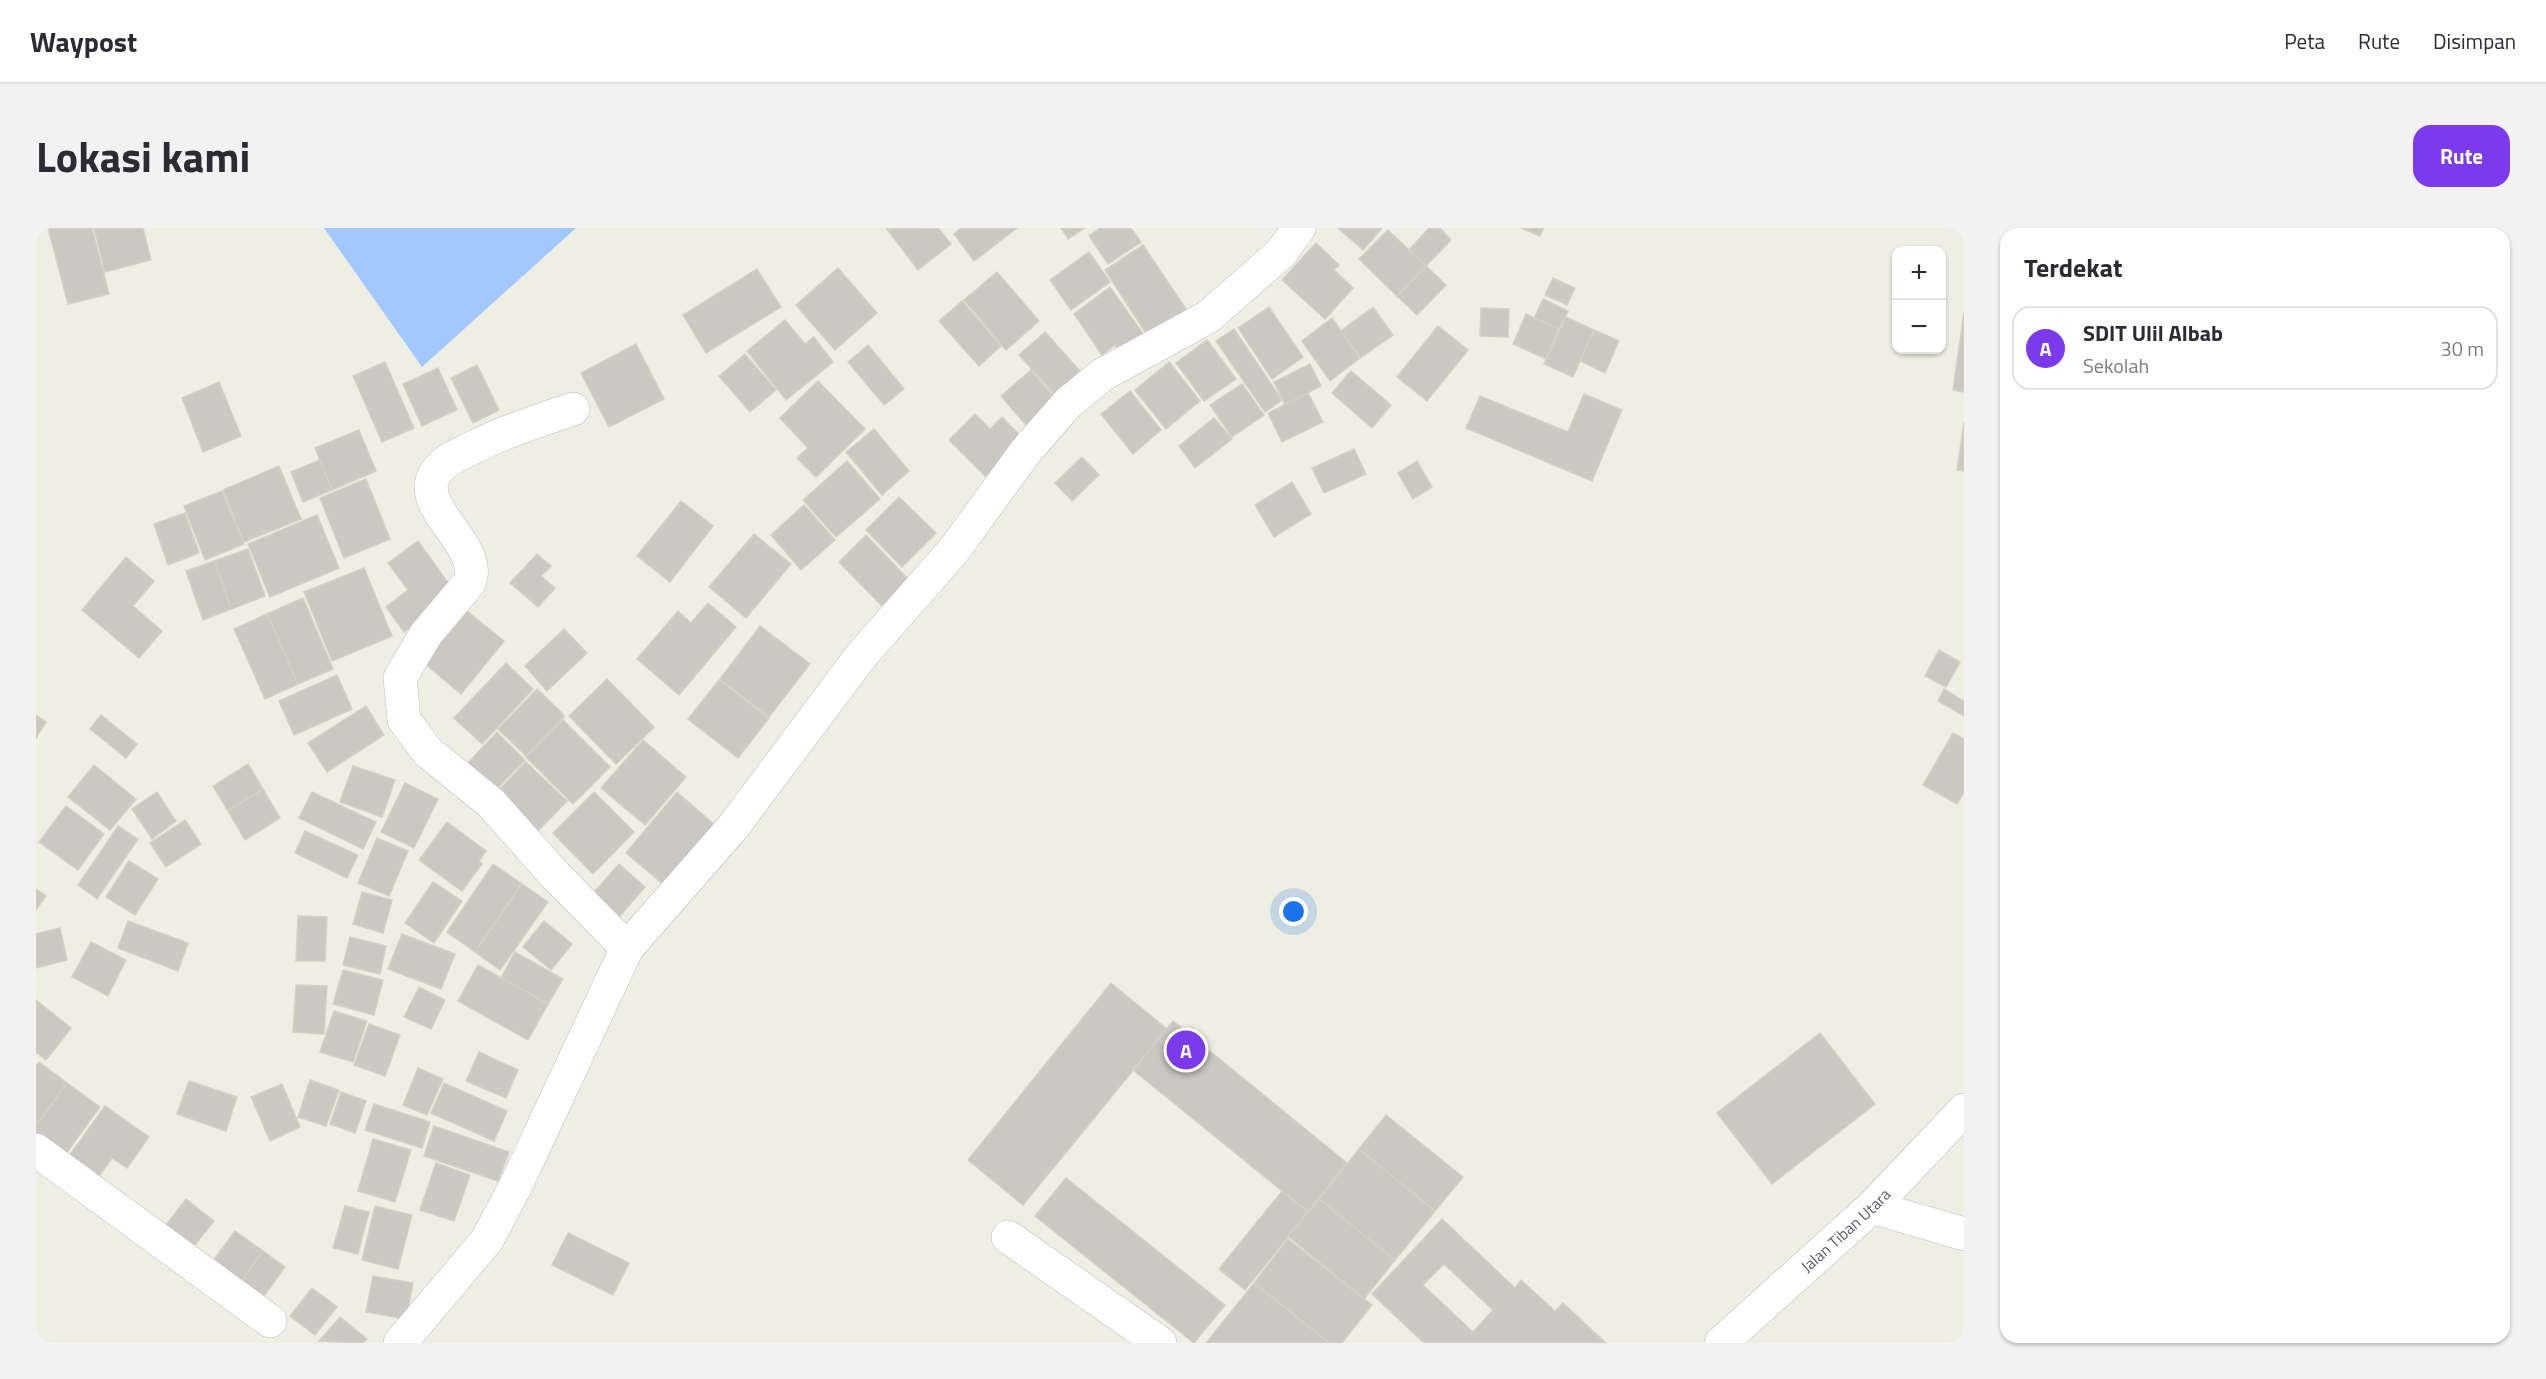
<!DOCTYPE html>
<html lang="id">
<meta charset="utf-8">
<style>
:root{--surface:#fff;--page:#f2f2f3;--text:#2b2b33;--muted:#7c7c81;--line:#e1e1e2;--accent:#7c3aed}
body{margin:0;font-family:"Titillium Web",sans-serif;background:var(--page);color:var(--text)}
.controls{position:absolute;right:18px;top:18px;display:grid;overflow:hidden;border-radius:12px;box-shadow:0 2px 4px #0004}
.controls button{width:54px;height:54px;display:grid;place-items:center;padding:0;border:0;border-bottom:2px solid var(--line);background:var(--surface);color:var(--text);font:30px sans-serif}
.you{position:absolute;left:1258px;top:684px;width:21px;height:21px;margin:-15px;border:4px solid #fff;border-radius:50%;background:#1a73e8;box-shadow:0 0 0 9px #1a73e833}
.badge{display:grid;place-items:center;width:39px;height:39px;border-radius:50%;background:var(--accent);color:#fff;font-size:20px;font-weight:700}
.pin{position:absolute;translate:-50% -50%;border:3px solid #fff;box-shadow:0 2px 6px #0006}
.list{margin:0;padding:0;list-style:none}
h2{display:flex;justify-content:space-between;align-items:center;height:78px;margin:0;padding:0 24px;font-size:26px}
h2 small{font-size:20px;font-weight:400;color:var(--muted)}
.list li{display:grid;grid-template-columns:39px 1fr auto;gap:18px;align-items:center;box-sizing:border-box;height:84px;margin:0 12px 12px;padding:0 12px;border:2px solid var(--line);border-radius:18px}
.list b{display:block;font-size:22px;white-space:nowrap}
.list p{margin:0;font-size:20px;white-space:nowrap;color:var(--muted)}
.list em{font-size:20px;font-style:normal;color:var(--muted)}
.map{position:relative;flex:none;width:1928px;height:1115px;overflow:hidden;border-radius:18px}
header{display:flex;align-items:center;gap:36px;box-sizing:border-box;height:84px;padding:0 30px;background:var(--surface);border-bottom:2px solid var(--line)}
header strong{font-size:28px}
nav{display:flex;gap:33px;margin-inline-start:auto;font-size:21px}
.intro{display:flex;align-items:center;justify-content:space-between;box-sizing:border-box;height:144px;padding:0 36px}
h1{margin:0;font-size:42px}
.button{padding:15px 27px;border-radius:18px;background:var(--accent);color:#fff;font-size:21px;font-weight:700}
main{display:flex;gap:36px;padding:0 36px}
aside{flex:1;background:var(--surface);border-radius:18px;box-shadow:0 2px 4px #0004}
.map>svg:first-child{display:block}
</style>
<header>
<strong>Waypost</strong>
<nav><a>Peta</a><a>Rute</a><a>Disimpan</a></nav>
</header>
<div class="intro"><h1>Lokasi kami</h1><a class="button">Rute</a></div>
<main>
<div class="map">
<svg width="1928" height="1115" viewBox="0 0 1928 1115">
<rect width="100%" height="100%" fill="#efeee3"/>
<path fill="#a3c7ff" d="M288,0h252l-154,139z"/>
<g fill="#cac8c1" stroke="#d3d1c2" stroke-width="1.5" fill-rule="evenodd">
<path d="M12,0h44l17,66 -41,10z"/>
<path d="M58,0h49l8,32 -46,12z"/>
<path d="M902,0l13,16 -33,26 -31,-41z"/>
<path d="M925,0h56l-43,33 -20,-27z"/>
<path d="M1025,0h24l-17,11z"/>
<path d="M1064,0h31l10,14 -33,22 -19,-28z"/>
<path d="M1302,0h44l-19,22z"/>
<path d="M1393,0h11l11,12 -25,26 -17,-16z"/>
<path d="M1485,0h23l-4,8z"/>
<path d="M1352,2l38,36 -29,30 -38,-37z"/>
<path d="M1280,15l23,22 -5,5 19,18 -28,31 -43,-39z"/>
<path d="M1107,17l45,67 -39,26 -44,-68z"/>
<path d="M1053,24l21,30 -39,28 -21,-30z"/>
<path d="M1390,38l20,19 -29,30 -20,-19z"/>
<path d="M802,40l39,45 -42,37 -39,-45z"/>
<path d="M721,41l24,38 -75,46 -23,-38z"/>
<path d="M961,44l42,49 -33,29 -42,-50z"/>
<path d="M1517,50l22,10 -8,17 -22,-10z"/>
<path d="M1074,59l39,55 -24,18 -10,-15 -13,10 -28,-41z"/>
<path d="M1507,71l25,12 -9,18 -25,-11z"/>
<path d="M926,73l39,45 -22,20 -40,-45z"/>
<path d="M1233,79l34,50 -31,22 -34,-51z"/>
<path d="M1337,79l20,28 -33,23 -19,-27z"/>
<path d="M1445,80l28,1 -1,28 -28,-1z"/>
<path d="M1928,84v80l-11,-2z"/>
<path d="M1490,86l33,15 -13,30 -33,-15z"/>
<path d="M1530,89l28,13 -21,47 -29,-13z"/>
<path d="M1296,90l28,40 -30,23 -28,-40z"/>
<path d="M749,92l20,24 9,-7 19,25 -47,38 -39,-49z"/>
<path d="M1402,98l30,24 -41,51 -30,-24z"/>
<path d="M1198,101l48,71 -17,12 -49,-71z"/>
<path d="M1558,102l25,11 -14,32 -25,-12z"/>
<path d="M1009,104l36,40 -26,23 -36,-40z"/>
<path d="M1171,112l29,39 -32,22 -28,-38z"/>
<path d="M600,116l28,55 -55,28 -28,-54z"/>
<path d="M832,117l36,44 -20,16 -36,-43z"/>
<path d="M709,126l31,36 -26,22 -31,-36z"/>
<path d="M349,134l29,66 -32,14 -29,-66z"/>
<path d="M1133,134l31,39 -34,28 -31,-39z"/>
<path d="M1274,136l11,22 -36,19 -11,-23z"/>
<path d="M441,137l22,45 -26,13 -22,-45z"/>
<path d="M402,140l19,42 -35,16 -19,-42z"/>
<path d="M995,142l25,29 -30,26 -25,-29z"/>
<path d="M1315,143l40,34 -19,23 -40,-35z"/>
<path d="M782,153l47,48 -49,48 -19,-19 11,-10 -28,-30z"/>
<path d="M183,154l22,54 -38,16 -21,-54z"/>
<path d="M1206,156l22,31 -32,22 -22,-32z"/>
<path d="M1094,163l31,39 -28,24 -32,-40z"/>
<path d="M1272,165l15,29 -41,20 -14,-29z"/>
<path d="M1548,166l38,16 -30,71 -126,-53 14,-32 88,36z"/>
<path d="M939,186l15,15 12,-12 23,23 -38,38 -38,-38z"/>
<path d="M1178,190l18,21 -37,29 -16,-22z"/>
<path d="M1928,194v49l-7,-1z"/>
<path d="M838,201l35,42 -27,24 -36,-43z"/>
<path d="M323,202l17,41 -44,19 -17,-42z"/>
<path d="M1318,221l12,25 -42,19 -12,-25z"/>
<path d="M1046,229l17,18 -27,26 -17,-18z"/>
<path d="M284,232l12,30 -29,12 -12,-30z"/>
<path d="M811,233l33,38 -44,38 -33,-37z"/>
<path d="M1381,233l15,26 -19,12 -15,-26z"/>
<path d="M243,238l22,53 -57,23 -21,-52z"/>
<path d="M330,251l24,60 -46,19 -24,-60z"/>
<path d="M1256,254l19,32 -37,23 -19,-32z"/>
<path d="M186,263l22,53 -39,16 -21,-54z"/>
<path d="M863,269l37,36 -34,34 -36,-37z"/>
<path d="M645,273l32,25 -43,56 -33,-26z"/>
<path d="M768,277l31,35 -34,30 -30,-35z"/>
<path d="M149,285l14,40 -31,12 -14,-41z"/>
<path d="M281,287l22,53 -69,29 -22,-53z"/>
<path d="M718,306l37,30 -45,54 -37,-31z"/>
<path d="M830,307l45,47 -27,26 -45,-46z"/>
<path d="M382,313l38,53 -52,38 -18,-25 22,-17 -20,-27z"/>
<path d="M212,321l17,47 -34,13 -17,-48z"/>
<path d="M501,326l14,12 -10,10 14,12 -17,19 -28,-24z"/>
<path d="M90,329l28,24 -21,25 29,25 -23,27 -57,-48z"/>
<path d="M178,333l17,48 -28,11 -17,-49z"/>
<path d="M328,340l28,68 -60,25 -28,-69z"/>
<path d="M267,370l30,71 -35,15 -31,-70z"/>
<path d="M672,375l28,24 -57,68 -42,-36 41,-48 13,12z"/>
<path d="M431,383l37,30 -43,53 -37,-31z"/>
<path d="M231,386l31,70 -33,15 -31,-70z"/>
<path d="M724,398l50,38 -41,53 -49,-38z"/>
<path d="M528,401l23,24 -40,38 -22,-25z"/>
<path d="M1903,422l21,12 -14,25 -21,-11z"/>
<path d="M470,435l27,26 -51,55 -28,-26z"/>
<path d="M301,447l15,34 -58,26 -15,-34z"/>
<path d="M571,451l47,48 -38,37 -47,-48z"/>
<path d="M683,452l50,38 -31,40 -50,-39z"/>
<path d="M501,461l28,27 -39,40 -28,-27z"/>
<path d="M1908,461l20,12v15l-26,-15z"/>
<path d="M330,478l18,29 -57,37 -19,-29z"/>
<path d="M0,487l10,7 -10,16z"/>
<path d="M65,487l36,29 -11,14 -36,-29z"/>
<path d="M527,492l47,47 -37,37 -47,-47z"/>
<path d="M461,504l28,28 -34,35 -28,-27z"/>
<path d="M1917,505l11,6v53l-7,12 -34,-19z"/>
<path d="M607,512l43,37 -41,48 -44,-37z"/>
<path d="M490,534l41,39 -33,34 -41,-39z"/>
<path d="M212,536l15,25 -35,22 -15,-25z"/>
<path d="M58,537l42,34 -26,31 -42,-33z"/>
<path d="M317,538l42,14 -13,37 -42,-15z"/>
<path d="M369,555l33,16 -24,49 -33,-16z"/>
<path d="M227,561l17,29 -35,22 -17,-29z"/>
<path d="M121,564l19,29 -24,18 -20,-30z"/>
<path d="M276,564l64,30 -13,27 -64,-31z"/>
<path d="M558,564l40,40 -41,42 -40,-41z"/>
<path d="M641,564l38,33 -51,60 -38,-32z"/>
<path d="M30,578l38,28 -26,36 -39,-28z"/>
<path d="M149,592l16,24 -35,23 -16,-24z"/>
<path d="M411,594l39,29 -7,10 3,3 -20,27 -43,-31z"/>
<path d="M82,598l20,13 -41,60 -19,-14z"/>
<path d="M269,603l53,24 -11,23 -52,-25z"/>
<path d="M341,610l31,13 -19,45 -31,-13z"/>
<path d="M93,633l29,18 -23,36 -29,-18z"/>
<path d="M457,636l29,20 -47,68 -28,-20z"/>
<path d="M583,636l26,23 -31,36 -27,-23z"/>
<path d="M397,654l29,19 -28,42 -29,-20z"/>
<path d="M486,656l26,18 -48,68 -25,-18z"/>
<path d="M0,661l10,7 -10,14z"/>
<path d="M326,664l30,8 -9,33 -30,-9z"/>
<path d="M262,688l29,1 -2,44h-29z"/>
<path d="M92,693l60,22 -10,28 -60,-23z"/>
<path d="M508,693l28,23 -21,26 -28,-23z"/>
<path d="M24,700l7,32 -31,8v-34z"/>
<path d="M366,706l53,20 -14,35 -53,-20z"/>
<path d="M314,709l36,9 -6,28 -37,-9z"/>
<path d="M55,714l35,18 -18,36 -36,-19z"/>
<path d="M479,724l48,27 -15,25 -47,-26z"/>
<path d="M442,737l70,39 -20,36 -70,-39z"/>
<path d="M307,742l40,10 -9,35 -41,-11z"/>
<path d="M1075,755l56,46 -144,176 -55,-45z"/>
<path d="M260,757l31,1 -3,48 -31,-2z"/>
<path d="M383,759l26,13 -14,29 -27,-12z"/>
<path d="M0,772l35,28 -25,32 -10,-8z"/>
<path d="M298,783l33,10 -14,41 -33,-10z"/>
<path d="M1137,793l174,142 -39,49 -175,-142z"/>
<path d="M333,796l31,11 -15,41 -31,-11z"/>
<path d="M1784,805l55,71 -103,80 -55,-71z"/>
<path d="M443,824l39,18 -12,28 -40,-17z"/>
<path d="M3,834l28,21 -31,43v-60z"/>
<path d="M382,840l25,11 -16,36 -24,-10z"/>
<path d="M274,852l29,10 -13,36 -28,-9z"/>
<path d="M153,853l48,16 -11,34 -49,-17z"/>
<path d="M31,855l33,24 -35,48 -29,-22v-7z"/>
<path d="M408,855l63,28 -13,30 -63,-28z"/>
<path d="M246,856l18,43 -30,14 -19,-44z"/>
<path d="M305,864l25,9 -11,32 -25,-9z"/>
<path d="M338,876l56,18 -8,26 -57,-18z"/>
<path d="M69,878l44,31 -22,31 -15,-10 -13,18 -30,-20z"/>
<path d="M1350,887l77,62 -28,34 -76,-62z"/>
<path d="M398,898l75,26 -11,29 -74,-25z"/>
<path d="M337,911l38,11 -16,52 -37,-11z"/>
<path d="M1323,921l76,62 -40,49 -76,-61z"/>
<path d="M400,935l34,12 -16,46 -34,-11z"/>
<path d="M1030,950l159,127 -31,38 -159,-127z"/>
<path d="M1246,963l26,21 -63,78 -26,-21z"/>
<path d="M150,971l28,22 -20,25 -28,-21z"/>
<path d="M1283,971l76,61 -31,39 -76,-63z"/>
<path d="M309,978l24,6 -11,42 -25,-6z"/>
<path d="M339,978l37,9 -14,54 -36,-9z"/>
<path d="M1406,991l73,69 6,-8 34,31 8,-8 43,40h-182l-52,-49zM1408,1036l49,46 -20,22 -50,-47z"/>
<path d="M199,1003l28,20 -23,32 -28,-21z"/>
<path d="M532,1005l61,30 -16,32 -61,-30z"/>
<path d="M1252,1011l84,66 -30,38h-13l-75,-60z"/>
<path d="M227,1023l22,16 -23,32 -22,-16z"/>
<path d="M337,1048l40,7 -7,36 -40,-7z"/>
<path d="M1218,1055l75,60h-123z"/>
<path d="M276,1060l25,19 -22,28 -25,-19z"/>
<path d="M304,1089l27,22 -4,4 -44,-2z"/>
</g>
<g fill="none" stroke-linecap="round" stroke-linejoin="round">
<defs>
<g id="minor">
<path d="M537,181c-35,12 -70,23 -103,40 -8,4 -18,8 -24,13 -49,39 41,79 23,121l-43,51 -26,44 4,42 24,32 63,51 64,72 72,73"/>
<path d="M0,922l234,171"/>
<path d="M1836,979l92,27"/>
<path d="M972,1009l152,106"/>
<path d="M364,1115l87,-103 30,-57 110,-235 106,-121 128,-171 93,-106 72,-99 42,-48 34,-28 106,-58 73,-64 18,-25"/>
<path id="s1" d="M1685,1115l151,-136 92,-97"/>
</g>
</defs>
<use href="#minor" stroke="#bbbcc3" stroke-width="34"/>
<use href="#minor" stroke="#fff" stroke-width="33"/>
</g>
<g text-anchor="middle" stroke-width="5" stroke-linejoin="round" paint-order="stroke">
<g font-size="16" fill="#5c5e65" stroke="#fff">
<text dy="6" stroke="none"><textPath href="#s1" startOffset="168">Jalan Tiban Utara</textPath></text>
</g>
</g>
</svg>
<div class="controls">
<button>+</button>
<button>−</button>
</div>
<div class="you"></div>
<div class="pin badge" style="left:1150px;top:822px">A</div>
</div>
<aside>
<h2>Terdekat<small></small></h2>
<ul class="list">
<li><span class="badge">A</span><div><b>SDIT Ulil Albab</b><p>Sekolah</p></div><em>30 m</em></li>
</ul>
</aside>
</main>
